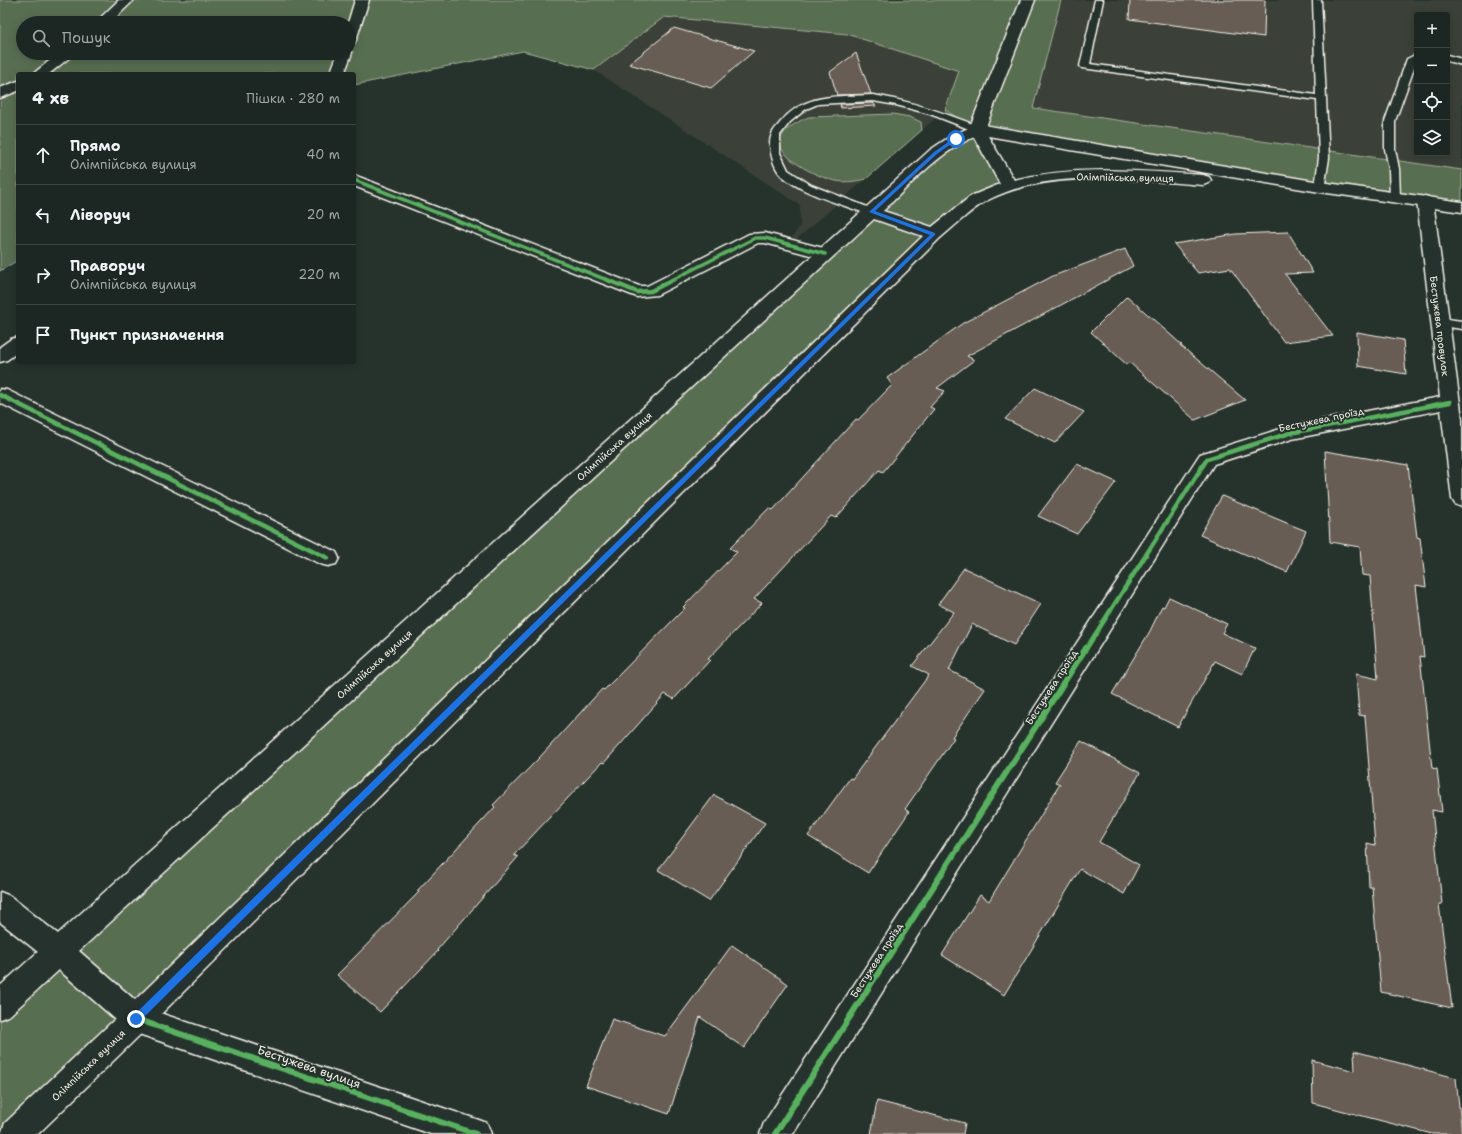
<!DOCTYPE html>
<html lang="uk">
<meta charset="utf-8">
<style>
:root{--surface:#1c2622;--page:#29322f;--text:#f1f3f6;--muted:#a0a5a5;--line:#3a4340}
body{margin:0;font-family:"Shantell Sans",sans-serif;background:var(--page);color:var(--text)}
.controls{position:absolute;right:12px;top:12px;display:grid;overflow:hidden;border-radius:4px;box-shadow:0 2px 10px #0003}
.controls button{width:36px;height:36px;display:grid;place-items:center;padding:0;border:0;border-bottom:1px solid var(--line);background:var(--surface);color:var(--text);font:20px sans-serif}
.stop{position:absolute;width:12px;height:12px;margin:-9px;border:3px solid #1a73e8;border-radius:50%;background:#fff}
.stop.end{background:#1a73e8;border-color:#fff;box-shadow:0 1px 4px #0008}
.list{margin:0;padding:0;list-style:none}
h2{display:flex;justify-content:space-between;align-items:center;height:52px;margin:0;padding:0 16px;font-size:17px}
h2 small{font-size:13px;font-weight:400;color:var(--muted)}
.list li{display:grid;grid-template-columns:26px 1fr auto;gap:12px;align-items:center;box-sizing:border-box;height:60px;padding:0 16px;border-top:1px solid var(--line)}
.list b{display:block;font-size:15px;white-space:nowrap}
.list p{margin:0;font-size:13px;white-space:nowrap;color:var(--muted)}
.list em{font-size:13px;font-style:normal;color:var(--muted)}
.icon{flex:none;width:22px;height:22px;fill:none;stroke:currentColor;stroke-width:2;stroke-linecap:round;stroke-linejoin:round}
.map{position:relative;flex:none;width:1462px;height:1134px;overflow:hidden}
.search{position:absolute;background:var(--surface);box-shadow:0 2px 10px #0003;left:16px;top:16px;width:340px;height:44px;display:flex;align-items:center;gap:10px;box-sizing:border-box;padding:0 14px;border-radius:22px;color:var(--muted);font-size:15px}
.panel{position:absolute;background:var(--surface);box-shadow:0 2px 10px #0003;left:16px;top:72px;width:340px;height:292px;border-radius:4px}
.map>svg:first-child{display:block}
</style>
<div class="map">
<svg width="1462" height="1134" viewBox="0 0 1462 1134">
<rect width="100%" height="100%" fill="#26332d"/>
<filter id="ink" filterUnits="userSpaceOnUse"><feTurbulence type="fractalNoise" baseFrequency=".025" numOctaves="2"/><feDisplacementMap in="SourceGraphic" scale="8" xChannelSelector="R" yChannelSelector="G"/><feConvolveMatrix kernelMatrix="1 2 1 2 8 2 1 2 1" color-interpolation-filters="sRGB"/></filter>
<g filter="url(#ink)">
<g fill="#3a4039" fill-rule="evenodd">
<path d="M1061,0h401v170l-429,-62zM1417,15h30v138h-30z"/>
<path d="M664,17l183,17 112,37 -14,39 -162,141 17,-25v-21l-206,-135z"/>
</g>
<g fill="#596e51" stroke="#a6b09c" fill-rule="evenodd">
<path d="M0,0h1061l-28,108 429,62v38l-485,-79 32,56 -45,25 -948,924h-16v-129l871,-793 105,-83 -31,-19 14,-39 -112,-37 -183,-17 -70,53 -71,-19 -169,34v-11h-336v186l-18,11zM23,23h326v30h-326z"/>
<path d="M893,114l17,3 11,5 1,8 -56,49c-10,2 -20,4 -30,2 -14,-2 -57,-22 -56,-39 0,-11 20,-22 29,-25z"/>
</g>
<g fill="#685d54" stroke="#f4f1e8">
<path d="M1130,0h135l-1,37 -135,-18z"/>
<path d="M674,28l38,11 42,12 -43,37 -82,-24z"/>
<path d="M856,53l15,41 -34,1 -7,-23z"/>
<path d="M873,103l3,3 -35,2 -1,-4z"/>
<path d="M1288,232l25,41 -28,1 48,62 -49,6 -54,-74 -32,5 -24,-29 62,-10z"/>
<path d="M1125,249l8,17 -166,90 7,4 -37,28 8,3 -15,16 4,2 -51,63 -4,-2 -43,48 -5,-2 -77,83 8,4 -54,56 2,1 -36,39 -9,-5 -61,69 -2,-1 -88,93 4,2 -81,93 1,1 -58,61 -43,-37 82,-83 -2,-1 78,-84 -2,-2 47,-48 62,-68 2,1 81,-82 -2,-1 54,-55 -7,-4 39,-40 4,2 83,-91 2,1 34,-35 -5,-7 76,-55 90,-47z"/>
<path d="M1127,296l55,49h-2l65,55 -50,20 -65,-57 -4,1 -35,-32z"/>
<path d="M1357,332l46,8 3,34 -48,-8z"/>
<path d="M1035,388l49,24 -29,31 -50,-24z"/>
<path d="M1325,451l83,14 9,72 3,1 6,49 -10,-2 8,72 -4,-1 12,112 5,1 5,43 -10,-2 10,94h-3l13,104 -71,-16 -9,-105h-3l-2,-44 8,2 -10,-129 -6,-1 -3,-41 22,5 -8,-103 -8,-1 -2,-28 -30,-5z"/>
<path d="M1077,464l39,18 -39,52 -39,-18z"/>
<path d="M1222,496l84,35 -19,41 -87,-37z"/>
<path d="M964,568l77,36 -27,41 -42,-21 -23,46 36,19 -33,48 2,1 -49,71 4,3 -41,61 -60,-37 42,-58 2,1 77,-104 -17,-9 42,-54 -16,-8z"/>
<path d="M1169,597l58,27 -5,9 33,15 -13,26 -27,-13 -37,66 -66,-33 38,-63 12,-25 2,1z"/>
<path d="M1081,741l59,32 -41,69 40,23 -15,29 -44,-25 -76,126 -62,-40 38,-60 9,6 71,-117 -5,-2z"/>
<path d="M714,795l51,28 -56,78 -51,-31z"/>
<path d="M732,945l56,39 -44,64 -44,-31 -31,97 -83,-28 26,-67 53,17z"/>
<path d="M1354,1051l102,27 6,56h-30l-119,-31 -1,-43 43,11z"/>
<path d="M877,1101l88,22 -2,11h-92z"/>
</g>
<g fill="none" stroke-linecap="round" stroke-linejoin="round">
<defs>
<g id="lane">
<path d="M1095,0h8l-13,64 226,31 -3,-95h8l8,158 -5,31 -4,1 -5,-3 4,-29 -2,-58 -235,-32 -2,-2z"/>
<path d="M1417,54v6l-22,61v28l4,20 1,28 -5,3 -5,-3 -1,-28 -4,-20v-28l22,-62z"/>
<path d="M1447,55l15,4v6l-15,-4z"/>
<path d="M873,95c38,6 72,18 107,32l2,2 -2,2h-6l-44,-17 -34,-9 -23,-4 -55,3 -12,5 -16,13 -10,13v18l8,17 23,15 64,25 1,2 -1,2h-8c-28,-11 -63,-19 -86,-39 -7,-7 -11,-22 -11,-31 0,-10 4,-14 10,-21 25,-31 57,-26 93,-28z"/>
<path d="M1439,318l23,3v8l-27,-4 -2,-3 2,-3z"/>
</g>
<g id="street">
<path d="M119,0h15l-24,23h-15z"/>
<path d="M355,0h14l-13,40 -2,3 -5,1v-21h-1z"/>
<path d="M1021,0h14l-50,129 -3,3 -5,2 -5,-2 -3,-3z"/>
<path d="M349,50l3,3 -8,21h-14l8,-21h11z"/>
<path d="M59,53h16l-26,21h-16z"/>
<path d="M18,81v10l-18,7v-10z"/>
<path d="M354,175l285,111h8l102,-52 16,-1 66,17 3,4 -3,4 -6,1 -60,-16h-7l-101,52 -20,2 -283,-111z"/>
<path d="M1425,196l6,2 2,3 29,218v88l-7,-3 -3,-5 -11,-89 -149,29 -78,25 -421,670h-33l4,-11 436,-669 90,-28 150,-29 -23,-196 2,-3z"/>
<path d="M18,337v15l-11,8 -7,2v-15l11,-8z"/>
<path d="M0,389l7,1 329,162 3,6 -3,6 -8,2 -8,-2 -320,-161z"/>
<path d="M0,892l10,4 58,46 4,9 -4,9 -10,4 -10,-4 -48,-38z"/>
<path d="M136,1005l340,114 11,4 4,11h-60l-295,-101 -10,-4 -4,-10 4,-10z"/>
</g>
<path id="secondary" d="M977,124l343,58 142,20v10l-142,-20 -332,-56 26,44c62,-15 126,-9 189,-5l6,2 2,3 -2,3 -6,2c-67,-5 -153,-17 -215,15 -18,10 -32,25 -48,38l-794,791 -108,105h-37l4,-11 110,-104 -56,-49 -49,45 -10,4v-33l930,-836 21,-14zM974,137l26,47 -29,12 -39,31 -49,-16c28,-27 55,-58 91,-74zM874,219l49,17 -788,764 -56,-49z"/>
</defs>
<use href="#lane" stroke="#f4f1e8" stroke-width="3"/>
<use href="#street" stroke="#f4f1e8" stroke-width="3"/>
<use href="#secondary" stroke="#f4f1e8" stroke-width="3"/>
<use href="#lane" fill="#26332d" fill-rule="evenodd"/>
<use href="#street" fill="#26332d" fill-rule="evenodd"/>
<use href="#secondary" fill="#26332d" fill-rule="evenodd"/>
<defs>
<g id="cycleway-far2">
<path d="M354,180l253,100"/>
<path d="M672,280l83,-42h10l60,16"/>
</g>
<g id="cycleway-far1">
<path d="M605,279l32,13 14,-1 23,-12"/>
<path d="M0,395l328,163"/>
<path d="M1086,649l121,-190 83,-26 160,-31"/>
</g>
<g id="cycleway">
<path d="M136,1019l340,115"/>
<path d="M775,1134l311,-486"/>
</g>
</defs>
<use href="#cycleway-far2" stroke="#26332d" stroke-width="5"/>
<use href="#cycleway-far1" stroke="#26332d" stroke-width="7"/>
<use href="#cycleway" stroke="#26332d" stroke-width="8"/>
<use href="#cycleway-far2" stroke="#56b35d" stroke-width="3.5"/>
<use href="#cycleway-far1" stroke="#56b35d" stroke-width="4.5"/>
<use href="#cycleway" stroke="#56b35d" stroke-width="6"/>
</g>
</g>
<path fill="#1a73e8" d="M954,138l4,1 -21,15 -62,57 60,22v2l-796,787 -3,1 -3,-1 -1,-3 1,-3 797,-781 -61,-23 65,-60z"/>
<g text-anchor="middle" stroke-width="4" stroke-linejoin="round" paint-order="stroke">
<g font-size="10" fill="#f4f1e8" stroke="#26332d">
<text transform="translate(1125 177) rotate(1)" y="4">Олімпійська вулиця</text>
<text transform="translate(1440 326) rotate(83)" y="4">Бестужева провулок</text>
<text transform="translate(1321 419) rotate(-12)" y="4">Бестужева проїзд</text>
<text transform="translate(614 446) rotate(-42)" y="4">Олімпійська вулиця</text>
<text transform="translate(374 664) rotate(-42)" y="4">Олімпійська вулиця</text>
<text transform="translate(1051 687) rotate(-57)" y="4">Бестужева проїзд</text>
<text transform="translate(876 960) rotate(-57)" y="4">Бестужева проїзд</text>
<text transform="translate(88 1065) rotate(-44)" y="4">Олімпійська вулиця</text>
</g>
<g font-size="12" fill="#f4f1e8" stroke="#26332d">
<text transform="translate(309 1067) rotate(19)" y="4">Бестужева вулиця</text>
</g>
</g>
</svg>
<div class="controls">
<button>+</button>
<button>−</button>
<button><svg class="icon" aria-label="locate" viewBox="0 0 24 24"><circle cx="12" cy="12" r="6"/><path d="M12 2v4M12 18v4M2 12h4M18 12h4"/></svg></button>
<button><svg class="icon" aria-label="layers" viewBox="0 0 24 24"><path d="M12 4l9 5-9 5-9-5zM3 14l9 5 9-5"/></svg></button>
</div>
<div class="stop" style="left:956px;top:139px"></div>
<div class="stop end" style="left:136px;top:1019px"></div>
<div class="search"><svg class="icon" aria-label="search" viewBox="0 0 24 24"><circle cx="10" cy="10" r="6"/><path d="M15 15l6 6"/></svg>Пошук</div>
<section class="panel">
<h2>4 хв<small>Пішки · 280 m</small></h2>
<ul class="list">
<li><svg class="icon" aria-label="ahead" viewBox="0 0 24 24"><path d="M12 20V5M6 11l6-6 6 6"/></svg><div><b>Прямо</b><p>Олімпійська вулиця</p></div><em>40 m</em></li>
<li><svg class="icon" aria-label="left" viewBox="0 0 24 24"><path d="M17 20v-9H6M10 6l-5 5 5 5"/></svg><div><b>Ліворуч</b></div><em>20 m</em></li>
<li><svg class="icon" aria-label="right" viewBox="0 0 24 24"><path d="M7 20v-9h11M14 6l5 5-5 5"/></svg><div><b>Праворуч</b><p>Олімпійська вулиця</p></div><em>220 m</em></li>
<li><svg class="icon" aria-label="arrive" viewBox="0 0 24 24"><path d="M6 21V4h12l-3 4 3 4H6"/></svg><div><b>Пункт призначення</b></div></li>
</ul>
</section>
</div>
